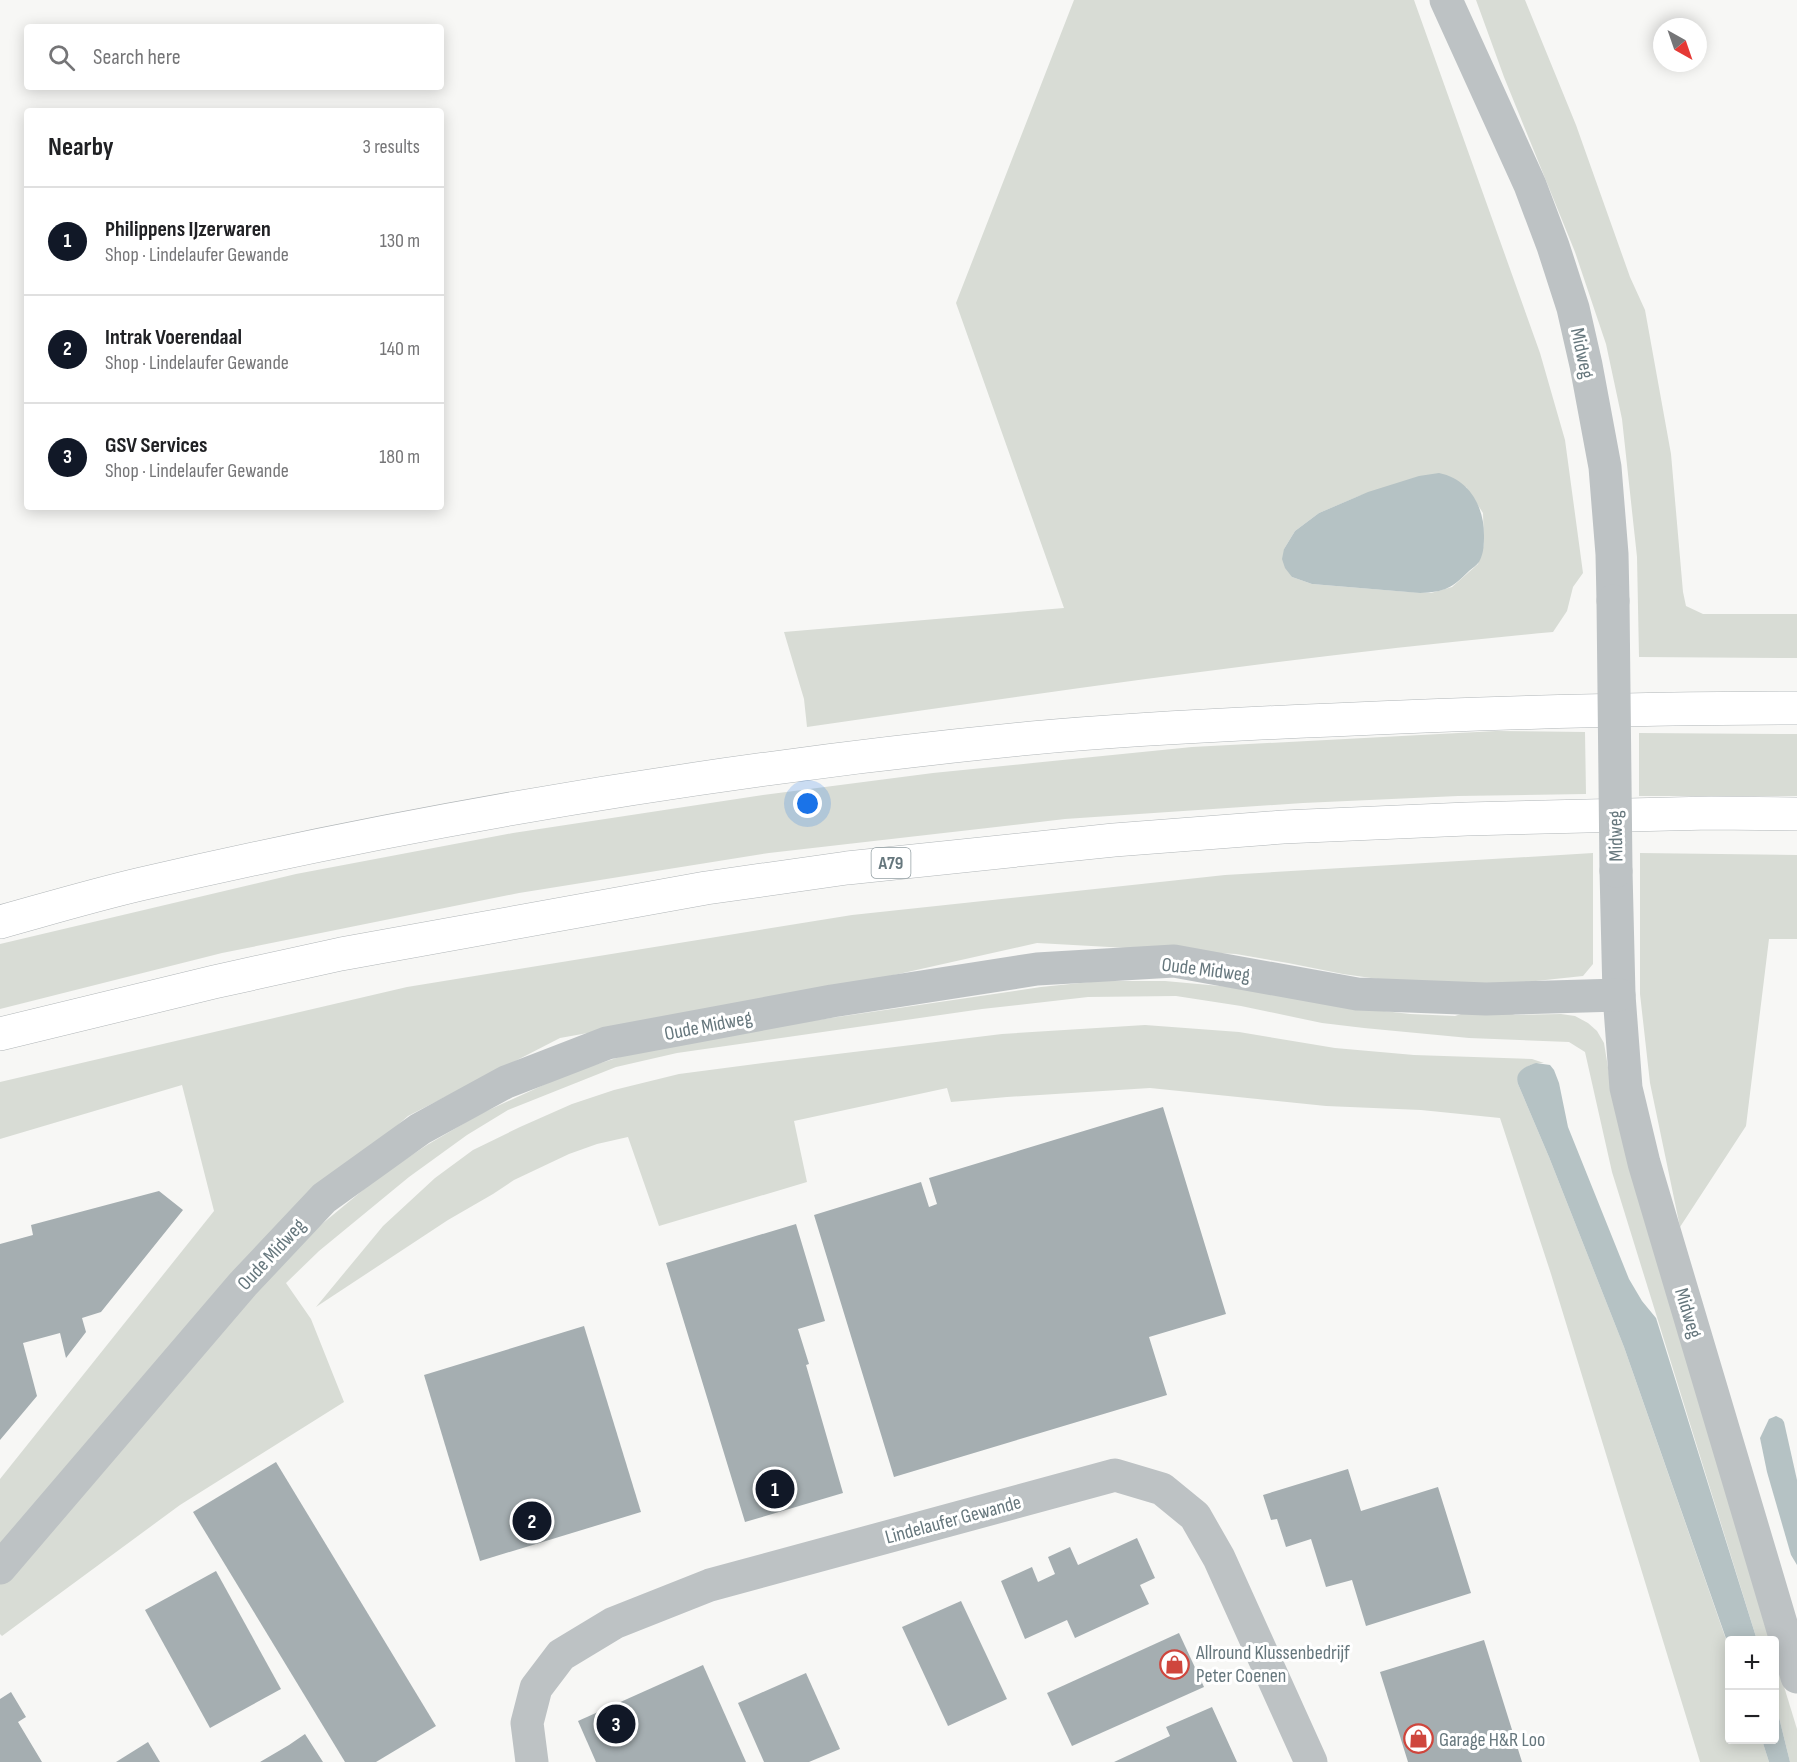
<!DOCTYPE html>
<meta charset="utf-8">
<style>
:root{--surface:#fff;--page:#f2f2f2;--text:#202124;--muted:#757577;--line:#e0e0e0;--accent:#111827}
body{margin:0;font-family:"Sofia Sans Condensed",sans-serif;background:var(--page);color:var(--text)}
.controls{position:absolute;right:18px;bottom:18px;display:grid;overflow:hidden;border-radius:6px;box-shadow:0 3px 15px #0003}
.controls button{width:54px;height:54px;display:grid;place-items:center;padding:0;border:0;border-bottom:2px solid var(--line);background:var(--surface);color:var(--text);font:30px sans-serif}
.compass{position:absolute;left:1653px;top:18px;width:54px;height:54px;border-radius:50%;background:var(--surface);box-shadow:0 3px 15px #0003;rotate:140deg}
.you{position:absolute;left:808px;top:804px;width:21px;height:21px;margin:-15px;border:4px solid #fff;border-radius:50%;background:#1a73e8;box-shadow:0 0 0 9px #1a73e833}
.badge{display:grid;place-items:center;width:39px;height:39px;border-radius:50%;background:var(--accent);color:#fff;font-size:20px;font-weight:700}
.pin{position:absolute;translate:-50% -50%;border:3px solid #fff;box-shadow:0 2px 6px #0006}
.list{margin:0;padding:0;list-style:none}
h2{display:flex;justify-content:space-between;align-items:center;height:78px;margin:0;padding:0 24px;font-size:26px}
h2 small{font-size:20px;font-weight:400;color:var(--muted)}
.list li{display:grid;grid-template-columns:39px 1fr auto;gap:18px;align-items:center;box-sizing:border-box;height:108px;padding:0 24px;border-top:2px solid var(--line)}
.list b{display:block;font-size:22px;white-space:nowrap}
.list p{margin:0;font-size:20px;white-space:nowrap;color:var(--muted)}
.list em{font-size:20px;font-style:normal;color:var(--muted)}
.icon{flex:none;width:33px;height:33px;fill:none;stroke:currentColor;stroke-width:2;stroke-linecap:round;stroke-linejoin:round}
.map{position:relative;flex:none;width:1797px;height:1762px;overflow:hidden}
.search{position:absolute;background:var(--surface);box-shadow:0 3px 15px #0003;left:24px;top:24px;width:420px;height:66px;display:flex;align-items:center;gap:15px;box-sizing:border-box;padding:0 21px;border-radius:6px;color:var(--muted);font-size:22px}
.panel{position:absolute;background:var(--surface);box-shadow:0 3px 15px #0003;left:24px;top:108px;width:420px;height:402px;border-radius:6px}
.map>svg:first-child{display:block}
</style>
<div class="map">
<svg width="1797" height="1762" viewBox="0 0 1797 1762">
<rect width="100%" height="100%" fill="#f7f7f5"/>
<g fill="#d8dcd5" fill-rule="evenodd">
<path d="M1074,0h340l126,353 25,87 18,133 -10,14 -6,24 -14,21c-249,23 -498,59 -746,95l-3,-28 -20,-67 280,-24 -108,-305zM1411,480l55,7 17,26 1,31 -6,20 -26,23 -21,6 -22,-1 -97,-8 -20,-7 -8,-28 11,-18 24,-18 40,-17z"/>
<path d="M1476,0h49l51,125 54,152 15,33 26,144 12,138 3,14 17,8h94v44l-158,-1 -2,-100 -15,-138 -16,-75 -31,-92 -71,-175z"/>
<path d="M1496,731l89,1 1,62 -128,2 -155,7 -238,16 -296,34 -250,40 -297,60 -222,56v-65l296,-70 217,-41 250,-38 170,-22 259,-26z"/>
<path d="M1639,733l158,1v62h-158z"/>
<path d="M1593,853v111l-10,12 -67,7 -15,6 -123,-10 -35,-5 -55,-11 -52,-9 -199,-11 -210,47 -267,48 -152,78 -148,130 45,-8 75,-62 47,-31 53,-31 92,-42 51,-16 99,-22 319,-47 59,-6h65l66,6 144,23 35,4 45,2 18,-6h28l14,5 46,-1 14,2 13,7 9,8 7,12 7,43 160,554h-14l-145,-468 -27,-120 -16,-10 -100,-4 -105,-10 -42,-5 -81,-17 -65,-10 -88,1 -106,12 -305,44 -61,14 -108,43 -41,25 -58,42 -90,74 -33,32 25,36 33,83 -164,103 -178,131 -2,-2v-155l214,-268 -32,-126 -182,54v-57l407,-95 445,-72 373,-40z"/>
<path d="M1640,853l157,2v84h-28l-23,187 -66,101 -30,-144 -10,-89z"/>
<path d="M1145,1025l94,7 96,16 79,7 118,4 12,4c-13,0 -29,6 -26,21l31,73 75,190 105,301 1,92h32l7,22h-69l-149,-488 -51,-156 -79,-8 -95,-4 -176,-18 -143,9 -56,5 -4,-14 -153,33 13,61 -148,44 -31,-89 -31,7 -28,10 -55,26 -21,14 -45,26 -132,87 67,-81 52,-48 38,-28 47,-23 52,-23 42,-14 65,-16 84,-11 239,-29z"/>
<path d="M1774,1654l23,75v33h-7l-15,-61z"/>
</g>
<g fill="#b5c2c4">
<path d="M1439,473c30,6 45,33 45,62 0,9 0,18 -5,27 -3,4 -7,6 -10,9 -17,17 -24,21 -49,22l-108,-9 -20,-7 -7,-9 -3,-9 2,-10 11,-18 24,-18 49,-21 51,-16z"/>
<path d="M1536,1063l14,2 4,5 5,13 9,44 61,152 13,22 14,17 101,322h-27l-1,7 -105,-300 -75,-190 -31,-73c-4,-13 8,-18 18,-21z"/>
<path d="M1776,1416l6,3 2,3 13,58v85l-6,-10 -24,-83 -7,-34 9,-19z"/>
<path d="M1775,1701l15,61h-21l-7,-22h12z"/>
</g>
<g fill="#a5aeb1">
<path d="M1163,1107l63,207 -77,23 18,58 -273,82 -80,-262 107,-33 8,25 8,-3 -8,-26z"/>
<path d="M159,1191l24,19 -82,102 -19,6 4,14 -20,26 -6,-25 -37,10 14,53 -37,44v-196l33,-9 -2,-10z"/>
<path d="M796,1224l29,97 -27,8 11,35 -3,1 37,128 -98,29 -79,-259z"/>
<path d="M584,1326l57,186 -161,49 -56,-186z"/>
<path d="M276,1462l160,264 -60,36h-31l-152,-250z"/>
<path d="M1348,1469l13,42 77,-24 33,106 -105,33 -14,-46 -26,7 -15,-48 -25,8 -9,-28 -6,1 -8,-25z"/>
<path d="M1137,1538l18,40 -15,7 9,19 -74,34 -8,-18 -42,19 -24,-58 31,-14 6,15 17,-8 -7,-17 22,-10 8,18z"/>
<path d="M216,1571l65,118 -71,39 -65,-118z"/>
<path d="M961,1601l46,98 -59,27 -46,-99z"/>
<path d="M1179,1633l25,54 -132,59 -25,-53z"/>
<path d="M1484,1640l38,122h-114l-28,-90z"/>
<path d="M703,1665l43,97h-150l-18,-41z"/>
<path d="M806,1673l34,76 -31,13h-45l-26,-59z"/>
<path d="M11,1692l15,25 -8,5 24,40h-42v-63z"/>
<path d="M1212,1707l25,55h-123l56,-26 -4,-9z"/>
<path d="M305,1734l18,28h-63l29,-17z"/>
<path d="M148,1742l12,20h-44z"/>
</g>
<g fill="none" stroke-linecap="round" stroke-linejoin="round">
<defs>
<g id="highway">
<path d="M0,922c47,-13 94,-27 141,-38 293,-68 591,-117 891,-146 99,-9 200,-14 300,-18 155,-7 310,-12 465,-12"/>
<path d="M0,1034l214,-52 127,-28 365,-66 141,-20 267,-28 169,-13 184,-8 244,-6 86,1"/>
</g>
</defs>
<use href="#highway" stroke="#b1b6b8" stroke-width="34"/>
<g stroke="#bdc2c4" stroke-width="33">
<path d="M1446,0l84,185 23,61 20,62 13,57 19,102 7,87 1,47"/>
<path d="M1616,871l3,124 7,93 18,75 153,514"/>
<path d="M0,1568l243,-284 81,-86 96,-69 86,-47 101,-39 225,-42 205,-32 137,-8 183,33 129,5 133,-4"/>
<path d="M532,1762l-5,-39 9,-35 25,-33 53,-32 96,-38 405,-110 47,14 33,27 24,42 92,204"/>
</g>
<use href="#highway" stroke="#fff" stroke-width="33"/>
<path stroke="#bdc2c4" stroke-width="33" d="M1613,601l3,270"/>
</g>
<defs>
<symbol id="shop-ring" viewBox="-11 -11 22 22"><circle r="9.5" fill="#fff" stroke="#cf463d" stroke-width="1.5"/><path d="M-5-2.5h2.3a2.7 3.5 0 0 1 5.4 0H5L5.5 6h-11ZM-1.5-2.5h3a1.5 2.3 0 0 0-3 0Z" fill="#cf463d"/></symbol>
</defs>
<g fill-rule="evenodd">
<use href="#shop-ring" x="1158" y="1648" width="33" height="33"/>
<use href="#shop-ring" x="1402" y="1722" width="33" height="33"/>
</g>
<g text-anchor="middle" stroke-width="6" stroke-linejoin="round" paint-order="stroke">
<rect fill="#fff" stroke="#94a0a4" stroke-width="1.5" x="871.5" y="848" width="39" height="30" rx="4.5"/>
<g font-size="18" font-weight="bold" fill="#66777d">
<text x="891" y="869">A79</text>
</g>
<g font-size="20" fill="#66777d" stroke="#fff">
<text transform="translate(1583 353) rotate(78)" y="7">Midweg</text>
<text transform="translate(1615 836) rotate(-91)" y="7">Midweg</text>
<text transform="translate(1206 969) rotate(7)" y="7">Oude Midweg</text>
<text transform="translate(708 1025) rotate(-11)" y="7">Oude Midweg</text>
<text transform="translate(271 1254) rotate(-47)" y="7">Oude Midweg</text>
<text transform="translate(1689 1313) rotate(73)" y="7">Midweg</text>
<text transform="translate(953 1519) rotate(-15)" y="7">Lindelaufer Gewande</text>
</g>
<g font-size="20" fill="#66777d" stroke="#fff" text-anchor="start">
<text x="1196" y="1659">Allround Klussenbedrijf<tspan x="1196" dy="23">Peter Coenen</tspan></text>
<text x="1439" y="1746">Garage H&amp;R Loo</text>
</g>
</g>
</svg>
<div class="controls">
<button>+</button>
<button>−</button>
</div>
<svg class="compass" viewBox="-18 -18 36 36"><path d="M0-13l5 13h-10z" fill="#e53935"/><path d="M0 13l5-13h-10z" fill="#757577"/></svg>
<div class="you"></div>
<div class="pin badge" style="left:775px;top:1489px">1</div>
<div class="pin badge" style="left:532px;top:1521px">2</div>
<div class="pin badge" style="left:616px;top:1724px">3</div>
<div class="search"><svg class="icon" aria-label="search" viewBox="0 0 24 24"><circle cx="10" cy="10" r="6"/><path d="M15 15l6 6"/></svg>Search here</div>
<section class="panel">
<h2>Nearby<small>3 results</small></h2>
<ul class="list">
<li><span class="badge">1</span><div><b>Philippens IJzerwaren</b><p>Shop · Lindelaufer Gewande</p></div><em>130 m</em></li>
<li><span class="badge">2</span><div><b>Intrak Voerendaal</b><p>Shop · Lindelaufer Gewande</p></div><em>140 m</em></li>
<li><span class="badge">3</span><div><b>GSV Services</b><p>Shop · Lindelaufer Gewande</p></div><em>180 m</em></li>
</ul>
</section>
</div>
